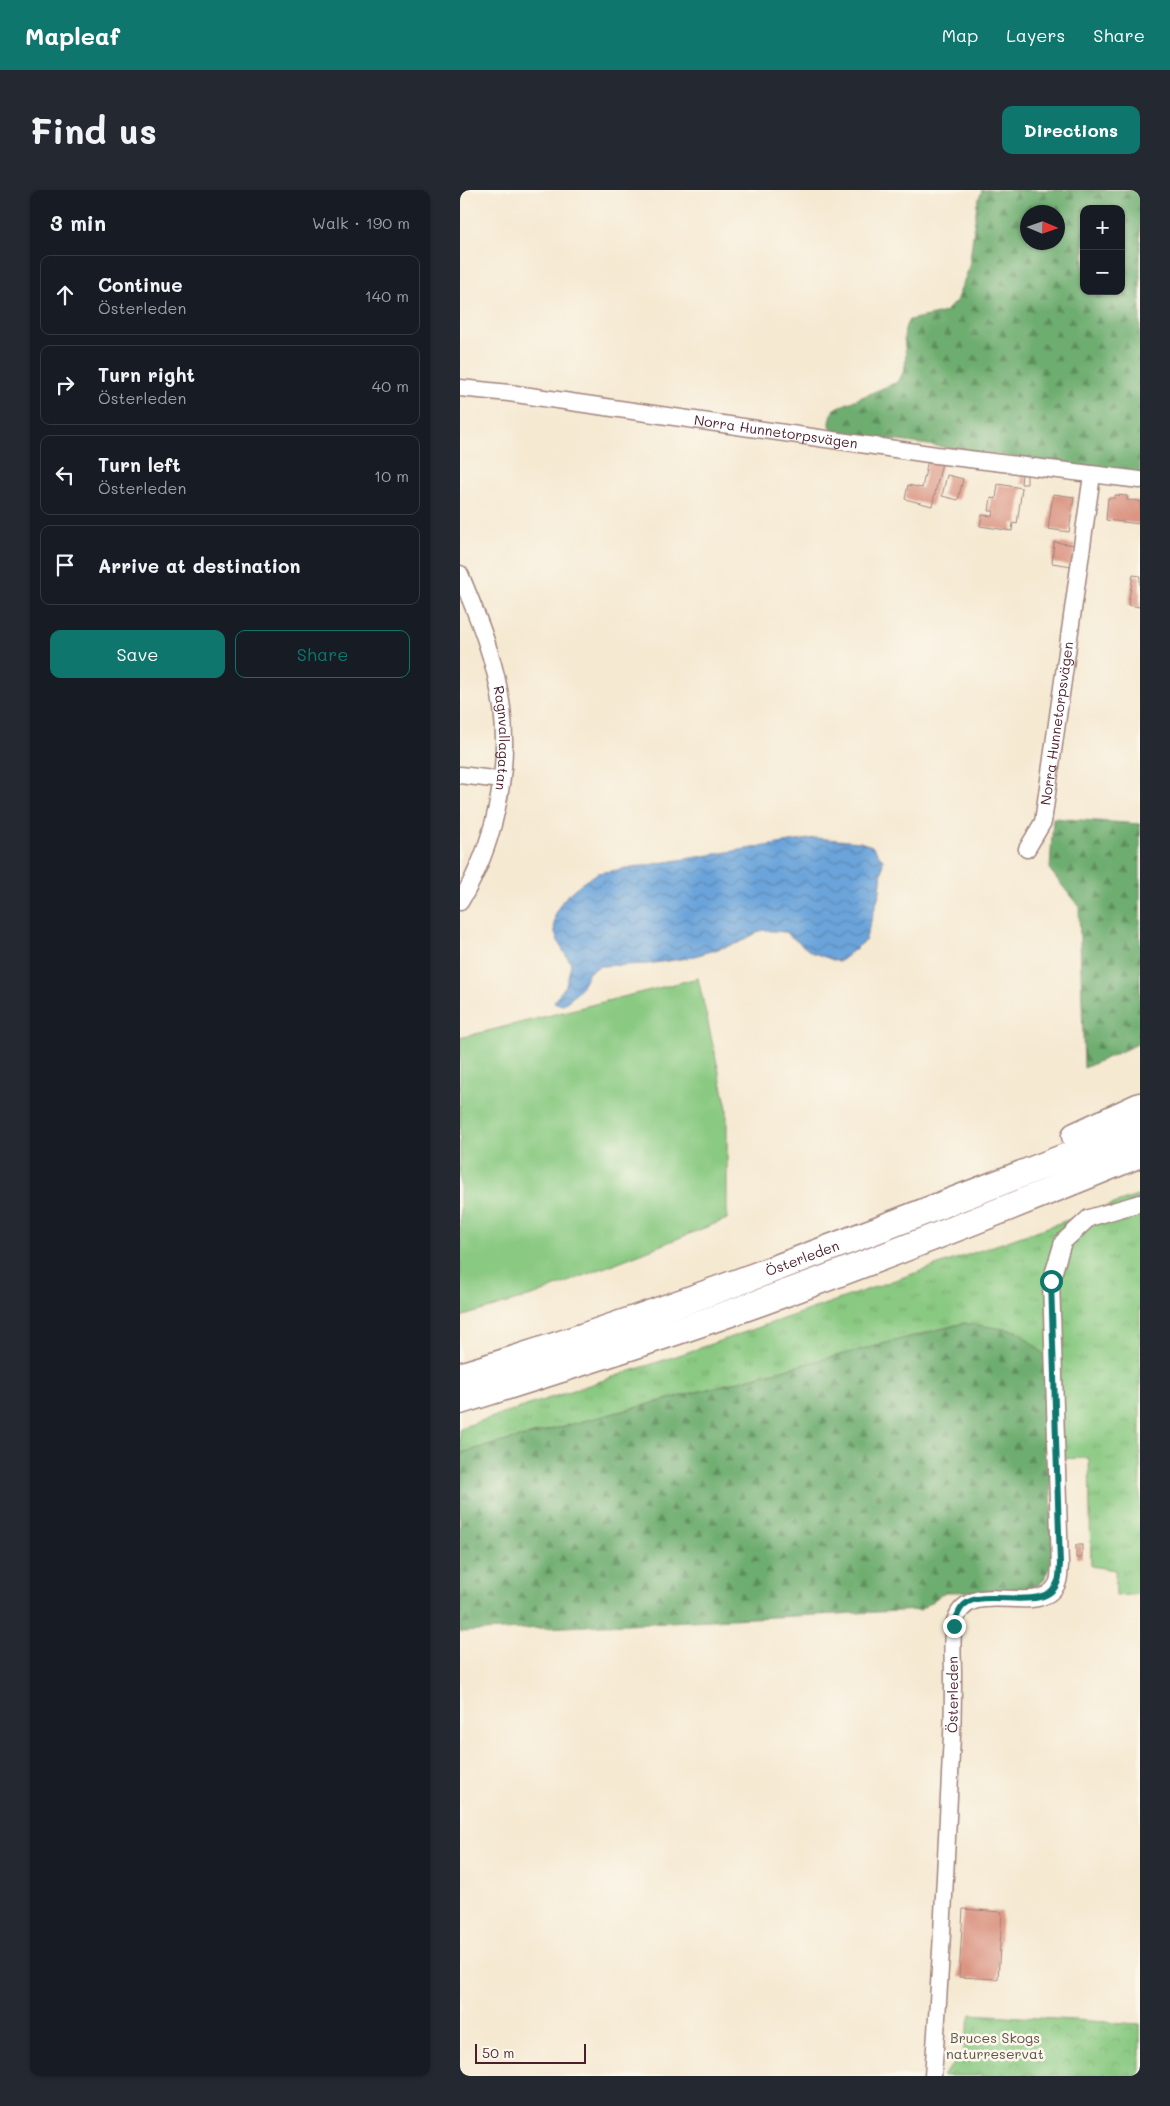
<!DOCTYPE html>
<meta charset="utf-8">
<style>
:root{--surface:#171b24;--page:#242831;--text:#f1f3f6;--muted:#9ea1a6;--line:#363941;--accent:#0f766e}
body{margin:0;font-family:Mali,sans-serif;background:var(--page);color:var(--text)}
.controls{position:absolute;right:15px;top:15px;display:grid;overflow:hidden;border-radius:10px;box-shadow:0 1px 4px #0004}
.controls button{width:45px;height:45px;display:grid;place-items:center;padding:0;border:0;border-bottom:1px solid var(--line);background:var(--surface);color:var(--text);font:25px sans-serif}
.compass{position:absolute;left:560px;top:15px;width:45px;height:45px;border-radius:50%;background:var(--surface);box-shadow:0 1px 4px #0004;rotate:92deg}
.scale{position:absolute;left:15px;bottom:12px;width:111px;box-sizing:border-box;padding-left:5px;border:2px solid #4a1f2b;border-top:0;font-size:14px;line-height:18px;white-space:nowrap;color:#4a1f2b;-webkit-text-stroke:4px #fbf7ec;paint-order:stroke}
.stop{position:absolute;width:15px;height:15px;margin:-11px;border:4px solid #0f766e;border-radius:50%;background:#fff}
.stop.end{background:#0f766e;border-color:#fff;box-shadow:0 1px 5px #0008}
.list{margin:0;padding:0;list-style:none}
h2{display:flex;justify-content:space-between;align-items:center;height:65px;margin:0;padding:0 20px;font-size:21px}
h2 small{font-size:16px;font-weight:400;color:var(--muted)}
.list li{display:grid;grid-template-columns:32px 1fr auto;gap:15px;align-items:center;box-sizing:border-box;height:80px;margin:0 10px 10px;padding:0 10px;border:1px solid var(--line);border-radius:10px}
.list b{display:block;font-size:19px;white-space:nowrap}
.list p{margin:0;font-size:16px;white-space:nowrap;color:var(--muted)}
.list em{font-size:16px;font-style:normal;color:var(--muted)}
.actions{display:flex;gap:10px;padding:15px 20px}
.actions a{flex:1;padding:11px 0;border:1px solid var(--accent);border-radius:10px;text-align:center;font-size:18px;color:var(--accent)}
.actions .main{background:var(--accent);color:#fff}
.icon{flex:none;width:28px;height:28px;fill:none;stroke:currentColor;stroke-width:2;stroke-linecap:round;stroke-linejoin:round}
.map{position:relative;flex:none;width:680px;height:1886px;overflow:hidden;border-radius:10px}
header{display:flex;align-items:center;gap:30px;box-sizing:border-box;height:70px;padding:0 25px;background:var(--accent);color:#fff}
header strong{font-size:24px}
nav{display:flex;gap:28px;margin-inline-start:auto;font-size:18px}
.intro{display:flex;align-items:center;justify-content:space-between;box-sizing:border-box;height:120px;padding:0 30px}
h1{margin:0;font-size:35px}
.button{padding:12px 22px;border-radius:10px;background:var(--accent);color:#fff;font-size:18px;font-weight:700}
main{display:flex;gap:30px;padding:0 30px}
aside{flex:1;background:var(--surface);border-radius:10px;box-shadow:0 1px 4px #0004}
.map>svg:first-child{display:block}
</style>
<header>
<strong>Mapleaf</strong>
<nav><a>Map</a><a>Layers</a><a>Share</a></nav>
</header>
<div class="intro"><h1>Find us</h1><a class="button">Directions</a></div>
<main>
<aside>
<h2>3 min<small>Walk · 190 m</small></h2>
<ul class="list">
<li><svg class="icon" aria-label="ahead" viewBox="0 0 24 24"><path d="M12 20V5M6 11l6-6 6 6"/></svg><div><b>Continue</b><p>Österleden</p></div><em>140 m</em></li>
<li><svg class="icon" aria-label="right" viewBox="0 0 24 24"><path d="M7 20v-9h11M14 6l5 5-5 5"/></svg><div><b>Turn right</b><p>Österleden</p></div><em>40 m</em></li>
<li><svg class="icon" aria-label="left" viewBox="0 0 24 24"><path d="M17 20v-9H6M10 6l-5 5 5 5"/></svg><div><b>Turn left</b><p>Österleden</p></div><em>10 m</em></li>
<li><svg class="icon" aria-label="arrive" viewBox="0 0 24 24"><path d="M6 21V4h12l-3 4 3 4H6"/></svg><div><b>Arrive at destination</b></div></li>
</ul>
<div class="actions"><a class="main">Save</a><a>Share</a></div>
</aside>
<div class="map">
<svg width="680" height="1886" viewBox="0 0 680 1886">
<defs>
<pattern id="grass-tufts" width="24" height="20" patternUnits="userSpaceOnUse" patternTransform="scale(1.25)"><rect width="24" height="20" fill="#89c981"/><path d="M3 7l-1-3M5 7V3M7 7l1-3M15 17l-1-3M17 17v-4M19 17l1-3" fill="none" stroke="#78ac70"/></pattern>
<pattern id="forest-firs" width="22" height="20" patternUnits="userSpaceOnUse" patternTransform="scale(1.25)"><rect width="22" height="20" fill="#6ead6f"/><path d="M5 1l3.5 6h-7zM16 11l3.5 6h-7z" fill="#5c8c5b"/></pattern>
<pattern id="park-crowns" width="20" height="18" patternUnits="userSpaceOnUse" patternTransform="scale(1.25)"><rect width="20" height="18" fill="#89c981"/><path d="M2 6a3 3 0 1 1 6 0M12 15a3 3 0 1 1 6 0" fill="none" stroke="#78ac70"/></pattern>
<pattern id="water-waves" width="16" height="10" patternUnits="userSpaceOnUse" patternTransform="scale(1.25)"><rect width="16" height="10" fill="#6ba4da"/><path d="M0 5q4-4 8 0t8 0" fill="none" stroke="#5a85b1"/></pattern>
</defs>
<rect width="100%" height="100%" fill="#fbf7ec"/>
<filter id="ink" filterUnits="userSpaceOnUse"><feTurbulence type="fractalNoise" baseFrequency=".02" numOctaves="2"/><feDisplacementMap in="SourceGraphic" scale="10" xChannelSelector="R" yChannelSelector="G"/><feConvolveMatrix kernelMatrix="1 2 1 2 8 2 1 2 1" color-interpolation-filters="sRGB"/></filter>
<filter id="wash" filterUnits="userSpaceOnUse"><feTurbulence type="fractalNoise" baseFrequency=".0096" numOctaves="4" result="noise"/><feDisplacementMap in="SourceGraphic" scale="20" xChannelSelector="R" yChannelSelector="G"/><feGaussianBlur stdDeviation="1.12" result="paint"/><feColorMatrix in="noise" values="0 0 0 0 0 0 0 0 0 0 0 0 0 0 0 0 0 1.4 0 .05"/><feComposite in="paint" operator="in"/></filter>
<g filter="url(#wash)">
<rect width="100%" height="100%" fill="#f5e9d2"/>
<path fill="url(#grass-tufts)" stroke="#6a7456" d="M680,1005v399l-24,2 -1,-26 -24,-4 -2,-108 -39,1 -86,-136 -504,130v-25l222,-74z"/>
<g fill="url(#forest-firs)" stroke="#5c664d" fill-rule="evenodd">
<path d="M522,0h158v284l-307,-42c-5,-6 -3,-16 1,-23l63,-27c19,-22 -1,-42 12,-62l29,-6 8,-3 10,-10 13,-33 8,-64zM624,19h37v82h-37zM568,22h30v30h-30z"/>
<path d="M593,628l87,6v219l-56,25 -5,-161 -29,-37z"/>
<path d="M504,1133l54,8 29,26 6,204 -10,20 -14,10 -84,1 -25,18 -460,22v-179z"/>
</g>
<path fill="url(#park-crowns)" stroke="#6a7456" d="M511,1824l169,10v52h-198l20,-21z"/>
<path fill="#89c981" stroke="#6a7456" d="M238,788l29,130v111l-192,76 -75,22v-279z"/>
<path fill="url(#water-waves)" stroke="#5a6282" d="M355,648l45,4 12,4 11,14 -3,31 -15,50 -26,21 -28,-10 -26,-20 -23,-2 -24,13 -50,15 -41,6 -47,2 -11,6c-6,15 -13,24 -27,33l-8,-3 12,-17 5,-21c-5,-10 -14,-22 -16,-32 -6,-29 22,-46 43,-59z"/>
<g id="blocks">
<g fill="#db9583">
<path d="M468,270l14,3 -10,43 -27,-7 3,-14 14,3z"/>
<path d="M562,284l5,1v9h-6z"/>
<path d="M487,285l16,4 -5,21 -16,-4z"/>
<path d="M538,294l24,4 -5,36 -4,-1 -1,8 -32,-5 2,-11 11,1 1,-5h-5l2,-13 5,1z"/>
<path d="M593,304l21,3 -5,35 -21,-3z"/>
<path d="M655,305l12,1v4l13,1v23l-34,-4 2,-22h7z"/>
<path d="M594,352l21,3 -3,21 -20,-3z"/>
<path d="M673,385l7,1v31l-12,-2z"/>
<rect x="616" y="1355" width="6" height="13"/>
<path d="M503,1719l39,3 -4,67 -39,-2z"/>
</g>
</g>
</g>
<g filter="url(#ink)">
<use href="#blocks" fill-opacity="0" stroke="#a0847e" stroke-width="1"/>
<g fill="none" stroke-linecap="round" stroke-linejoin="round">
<defs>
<g id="minor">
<path id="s1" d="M0,198l49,5 427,62 204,25"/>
<path id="s2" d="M0,384c18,43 36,87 42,134 8,65 -8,139 -42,194"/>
<path d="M0,585l41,5"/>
<path id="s3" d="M567,659l16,-27 49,-347"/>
<path id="s4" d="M473,1886c8,-107 13,-215 18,-322 2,-27 2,-53 2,-80 0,-16 -2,-34 1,-49 12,-53 84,-4 103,-41 3,-6 2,-12 3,-19l-9,-284 12,-39 26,-24 51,-15"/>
</g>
<g id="primary">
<path d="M615,946l65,-30"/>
<path id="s5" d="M0,1186c231,-70 455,-161 680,-248"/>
<path d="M0,1211c102,-32 204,-64 304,-100 127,-46 252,-96 376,-147"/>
</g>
</defs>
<use href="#minor" stroke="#a0847e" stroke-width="19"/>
<use href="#primary" stroke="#a0847e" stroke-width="29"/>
<use href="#minor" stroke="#fff" stroke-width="16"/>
<use href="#primary" stroke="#fff" stroke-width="26"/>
</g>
</g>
<g fill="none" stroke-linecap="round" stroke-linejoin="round" filter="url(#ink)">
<path stroke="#0f766e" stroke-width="6" d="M494,1436c2,-7 4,-16 10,-21 21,-19 83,10 94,-24 2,-5 1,-11 2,-16l-9,-284"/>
</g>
<g text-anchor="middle" stroke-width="5" stroke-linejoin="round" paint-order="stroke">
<g font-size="14" fill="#4a1f2b" stroke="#fbf7ec">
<text dy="5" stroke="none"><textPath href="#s1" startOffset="319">Norra Hunnetorpsvägen</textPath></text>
<text dy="5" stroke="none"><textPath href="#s3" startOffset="131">Norra Hunnetorpsvägen</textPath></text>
<text dy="5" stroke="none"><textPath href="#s2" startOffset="171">Ragnvallagatan</textPath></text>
<text dy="5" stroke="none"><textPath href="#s5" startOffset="362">Österleden</textPath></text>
<text dy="5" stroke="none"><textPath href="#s4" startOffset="382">Österleden</textPath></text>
</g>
<g font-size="14" fill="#5d5245" stroke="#fbf7ec">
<text x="535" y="1853">Bruces Skogs<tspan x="535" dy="16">naturreservat</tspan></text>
</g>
</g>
</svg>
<div class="controls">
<button>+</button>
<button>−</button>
</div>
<svg class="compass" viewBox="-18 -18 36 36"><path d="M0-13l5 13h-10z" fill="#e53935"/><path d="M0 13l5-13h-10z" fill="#9ea1a6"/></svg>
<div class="scale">50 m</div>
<div class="stop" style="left:591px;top:1091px"></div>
<div class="stop end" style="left:494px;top:1436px"></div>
</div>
</main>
